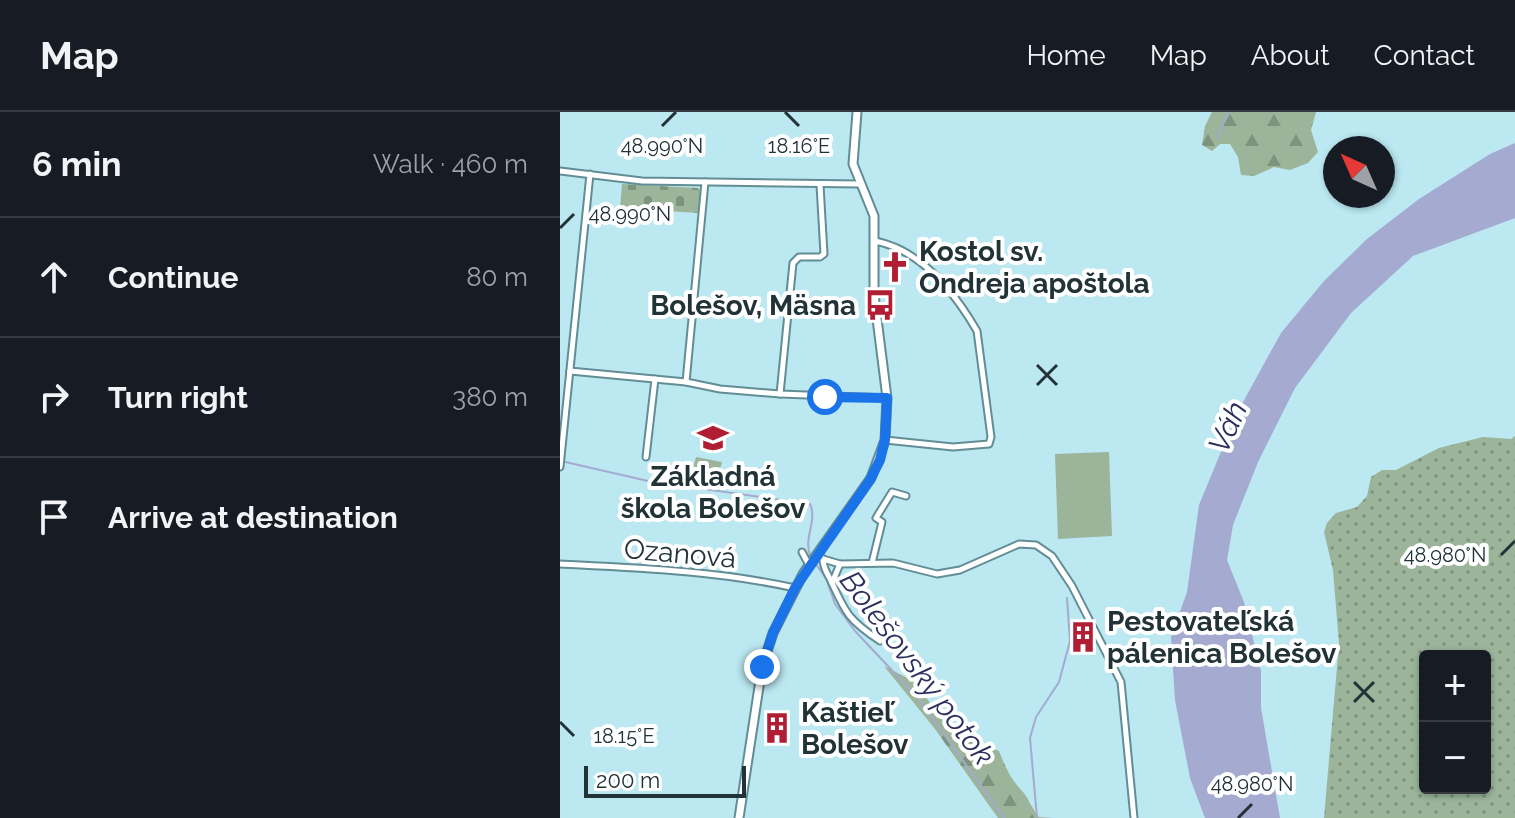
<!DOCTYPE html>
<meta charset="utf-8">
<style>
:root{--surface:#171b24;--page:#242831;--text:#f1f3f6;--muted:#9ea1a6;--line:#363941}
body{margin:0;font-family:Raleway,sans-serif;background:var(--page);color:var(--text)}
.controls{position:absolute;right:24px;bottom:24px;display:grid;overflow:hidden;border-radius:8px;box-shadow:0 2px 6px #0004}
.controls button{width:72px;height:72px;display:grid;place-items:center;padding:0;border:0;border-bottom:2px solid var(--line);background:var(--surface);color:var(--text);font:40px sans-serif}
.compass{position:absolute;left:763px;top:24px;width:72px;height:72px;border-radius:50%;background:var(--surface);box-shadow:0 2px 6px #0004;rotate:315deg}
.scale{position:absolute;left:24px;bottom:20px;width:162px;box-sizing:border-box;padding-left:8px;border:4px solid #223337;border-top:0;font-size:22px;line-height:28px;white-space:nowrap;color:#223337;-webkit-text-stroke:6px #fff;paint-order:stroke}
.stop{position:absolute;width:24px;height:24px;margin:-18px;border:6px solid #1a73e8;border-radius:50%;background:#fff}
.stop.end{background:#1a73e8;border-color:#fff;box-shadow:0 2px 8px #0008}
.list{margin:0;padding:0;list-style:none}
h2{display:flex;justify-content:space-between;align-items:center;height:104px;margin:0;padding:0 32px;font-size:34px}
h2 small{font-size:26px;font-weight:400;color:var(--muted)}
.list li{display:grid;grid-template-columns:52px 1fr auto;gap:24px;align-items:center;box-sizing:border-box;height:120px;padding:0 32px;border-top:2px solid var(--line)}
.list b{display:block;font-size:30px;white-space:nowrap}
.list em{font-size:26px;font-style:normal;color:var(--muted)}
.icon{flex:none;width:44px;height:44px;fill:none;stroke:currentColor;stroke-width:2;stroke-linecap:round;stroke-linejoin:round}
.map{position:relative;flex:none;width:955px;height:706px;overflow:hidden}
header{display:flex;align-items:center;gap:48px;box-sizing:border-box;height:112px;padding:0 40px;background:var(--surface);border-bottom:2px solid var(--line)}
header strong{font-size:38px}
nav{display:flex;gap:44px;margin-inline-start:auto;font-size:28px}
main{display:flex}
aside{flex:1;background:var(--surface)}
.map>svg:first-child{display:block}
</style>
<header>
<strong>Map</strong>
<nav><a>Home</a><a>Map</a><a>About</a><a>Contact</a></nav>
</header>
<main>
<aside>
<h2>6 min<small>Walk · 460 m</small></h2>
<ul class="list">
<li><svg class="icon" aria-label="ahead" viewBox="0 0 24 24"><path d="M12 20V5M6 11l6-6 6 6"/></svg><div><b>Continue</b></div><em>80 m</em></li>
<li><svg class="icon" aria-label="right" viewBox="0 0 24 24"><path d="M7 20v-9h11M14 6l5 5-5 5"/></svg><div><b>Turn right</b></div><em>380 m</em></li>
<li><svg class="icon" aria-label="arrive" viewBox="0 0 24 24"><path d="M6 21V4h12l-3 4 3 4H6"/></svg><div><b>Arrive at destination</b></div></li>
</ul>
</aside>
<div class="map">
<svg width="955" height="706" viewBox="0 0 955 706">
<defs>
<pattern id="grass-dots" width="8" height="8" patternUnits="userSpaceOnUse" patternTransform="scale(2)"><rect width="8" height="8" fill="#9bb49a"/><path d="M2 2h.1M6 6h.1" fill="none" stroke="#7e937e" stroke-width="1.8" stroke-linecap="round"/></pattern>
<pattern id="forest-firs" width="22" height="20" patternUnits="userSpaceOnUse" patternTransform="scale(2)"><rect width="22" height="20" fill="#9bb49a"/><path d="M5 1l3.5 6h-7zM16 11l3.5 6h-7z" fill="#7e937e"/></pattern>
<pattern id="cemetery-stones" width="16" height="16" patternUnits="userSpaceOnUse" patternTransform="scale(2)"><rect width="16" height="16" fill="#9bb49a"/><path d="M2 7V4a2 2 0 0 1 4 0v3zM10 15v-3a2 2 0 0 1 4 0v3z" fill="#7e937e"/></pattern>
</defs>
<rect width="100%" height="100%" fill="#bbe8f1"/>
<path fill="url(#grass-dots)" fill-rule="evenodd" d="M955,324v382h-191l15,-174 -6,-74 -9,-38 3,-9 9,-10 21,-6 10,-11 4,-19 11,-7h14l43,-22 44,-11 28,2zM865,544h60v132h-60z"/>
<g fill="url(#forest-firs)">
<path d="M652,0h104l-5,18 7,22 -10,11 -18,7 -16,-3 -20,9 -13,-1 -3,-18 -8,-13h-10l-8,7 -10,-6 3,-19z"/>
<path d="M324,554l29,15 39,50 47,20c6,15 11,27 22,39 7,6 10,18 18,27l15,1h-56l-63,-89z"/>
</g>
<path fill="url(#cemetery-stones)" d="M62,72l76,4 2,3 -2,22 -78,-5z"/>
<g fill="#9bb49a">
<path d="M549,340l3,84 -54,3 -3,-85z"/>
<path d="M136,345l26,5 -4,15 -26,-5z"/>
</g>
<path fill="#a5aad0" d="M955,31v75l-102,38 -62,57 -56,75 -37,74 -25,63 -6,35 17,42 17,69v37l19,110h-75l-15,-40 -15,-78 -4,-63 16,-45 12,-87 38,-92 44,-80 43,-52 43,-42 52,-40 71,-45z"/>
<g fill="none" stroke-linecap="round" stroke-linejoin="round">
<g stroke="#a5aad0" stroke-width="2">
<path d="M657,26l11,-26"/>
<path d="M1,349l87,20 162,23c8,18 -8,34 1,54"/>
<path d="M255,451l11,15 9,26 20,27 63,67 86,120"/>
<path d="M477,706l-7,-80 6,-21 23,-35 11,-41 -3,-43"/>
</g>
<defs>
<g id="minor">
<path d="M0,59l82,10 218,3"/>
<path d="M315,129c46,9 80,52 102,90l14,106 -2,7 -36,3 -68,-7"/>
<path d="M10,259l116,11 34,7 60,5 107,4"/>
<path d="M126,270l19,-200"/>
<path d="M220,282l13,-131 6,-6h21l4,-3 -4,-69"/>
<path d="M86,345l9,-78"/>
<path d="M0,355l30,-293"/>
<path d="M242,440l7,13"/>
<path d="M257,442l6,5 17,5 53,-1 44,11 23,-4 59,-26 17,1 16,11 20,30 49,96 13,136"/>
<path d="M263,447c0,10 5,15 9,24 14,31 18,38 48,58"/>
<path d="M312,451l10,-41 -6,-4 16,-26 14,4"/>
<path d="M0,452c79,4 158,7 235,24"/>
<path d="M272,471l8,-19"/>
</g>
<path id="major" d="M179,706l23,-151 11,-34 30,-59 68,-96 14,-38 2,-42 -13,-103v-79l-21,-52 4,-52"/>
</defs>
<use href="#minor" stroke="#638d95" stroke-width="9"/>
<use href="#major" stroke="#638d95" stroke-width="11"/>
<use href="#minor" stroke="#fff" stroke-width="5"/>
<use href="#major" stroke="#fff" stroke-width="7"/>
</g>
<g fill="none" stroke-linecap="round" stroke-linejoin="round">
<path stroke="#1a73e8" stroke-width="10" d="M202,555l11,-34 22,-45 75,-108 10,-20 5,-20 2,-42 -62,-1"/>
</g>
<path fill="none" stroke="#223337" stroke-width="3" d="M225,0l14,14M102,14l14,-14M0,116l14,-14M477,253l20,20M477,273l20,-20M941,443l14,-14M794,570l20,20M794,590l20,-20M0,610l14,14M678,706l14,-14"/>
<defs>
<symbol id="church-bare" viewBox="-9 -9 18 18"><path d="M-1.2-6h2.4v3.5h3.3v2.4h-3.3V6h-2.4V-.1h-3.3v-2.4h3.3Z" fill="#b11e34" stroke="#fff" stroke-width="2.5" paint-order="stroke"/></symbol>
<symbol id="bus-bare" viewBox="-9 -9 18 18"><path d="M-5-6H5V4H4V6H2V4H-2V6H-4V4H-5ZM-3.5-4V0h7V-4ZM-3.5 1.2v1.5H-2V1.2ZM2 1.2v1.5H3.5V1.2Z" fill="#b11e34" stroke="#fff" stroke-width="2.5" paint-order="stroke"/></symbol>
<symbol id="school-bare" viewBox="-9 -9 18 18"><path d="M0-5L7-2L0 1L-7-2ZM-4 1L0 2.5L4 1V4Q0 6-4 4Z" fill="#b11e34" stroke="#fff" stroke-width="2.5" paint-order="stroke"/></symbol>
<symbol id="building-bare" viewBox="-9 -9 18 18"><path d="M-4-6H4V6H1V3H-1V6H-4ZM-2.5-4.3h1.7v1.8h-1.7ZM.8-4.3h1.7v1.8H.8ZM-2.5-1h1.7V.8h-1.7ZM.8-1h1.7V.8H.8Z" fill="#b11e34" stroke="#fff" stroke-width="2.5" paint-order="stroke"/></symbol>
</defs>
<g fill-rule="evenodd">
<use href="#church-bare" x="313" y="133" width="44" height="44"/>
<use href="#bus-bare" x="298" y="171" width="44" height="44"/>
<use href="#school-bare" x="131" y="304" width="44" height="44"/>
<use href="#building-bare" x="501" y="503" width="44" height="44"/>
<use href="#building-bare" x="195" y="594" width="44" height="44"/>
</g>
<g text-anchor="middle" stroke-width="8" stroke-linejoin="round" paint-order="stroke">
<g font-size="28" font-weight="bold" fill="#223337" stroke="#fff" text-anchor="start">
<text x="359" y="149">Kostol sv.<tspan x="359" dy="32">Ondreja apoštola</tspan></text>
<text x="296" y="203" text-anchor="end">Bolešov, Mäsna</text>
<text x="153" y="374" text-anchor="middle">Základná<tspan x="153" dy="32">škola Bolešov</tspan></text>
<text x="547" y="519">Pestovateľská<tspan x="547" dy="32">pálenica Bolešov</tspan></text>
<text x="241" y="610">Kaštieľ<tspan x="241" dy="32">Bolešov</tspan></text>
</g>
<g font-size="28" fill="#223337" stroke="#fff">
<text transform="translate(120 441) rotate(5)" y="10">Ozanová</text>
</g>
<g font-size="30" font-style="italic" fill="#2d2f5f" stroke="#fff">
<text transform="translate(668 315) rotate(-66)" y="10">Váh</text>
<text transform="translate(357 556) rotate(53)" y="10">Bolešovský potok</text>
</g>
</g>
<g font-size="20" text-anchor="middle" fill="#223337" stroke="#fff" stroke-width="8" stroke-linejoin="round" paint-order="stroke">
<text x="239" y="41">18.16°E</text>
<text x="102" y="41">48.990°N</text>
<text x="70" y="109">48.990°N</text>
<text x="885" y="450">48.980°N</text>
<text x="64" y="631">18.15°E</text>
<text x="692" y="679">48.980°N</text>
</g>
</svg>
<div class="controls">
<button>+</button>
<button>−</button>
</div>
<svg class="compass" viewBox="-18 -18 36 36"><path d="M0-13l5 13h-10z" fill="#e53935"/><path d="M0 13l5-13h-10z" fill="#9ea1a6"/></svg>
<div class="scale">200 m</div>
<div class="stop" style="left:265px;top:285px"></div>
<div class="stop end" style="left:202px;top:555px"></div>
</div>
</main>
